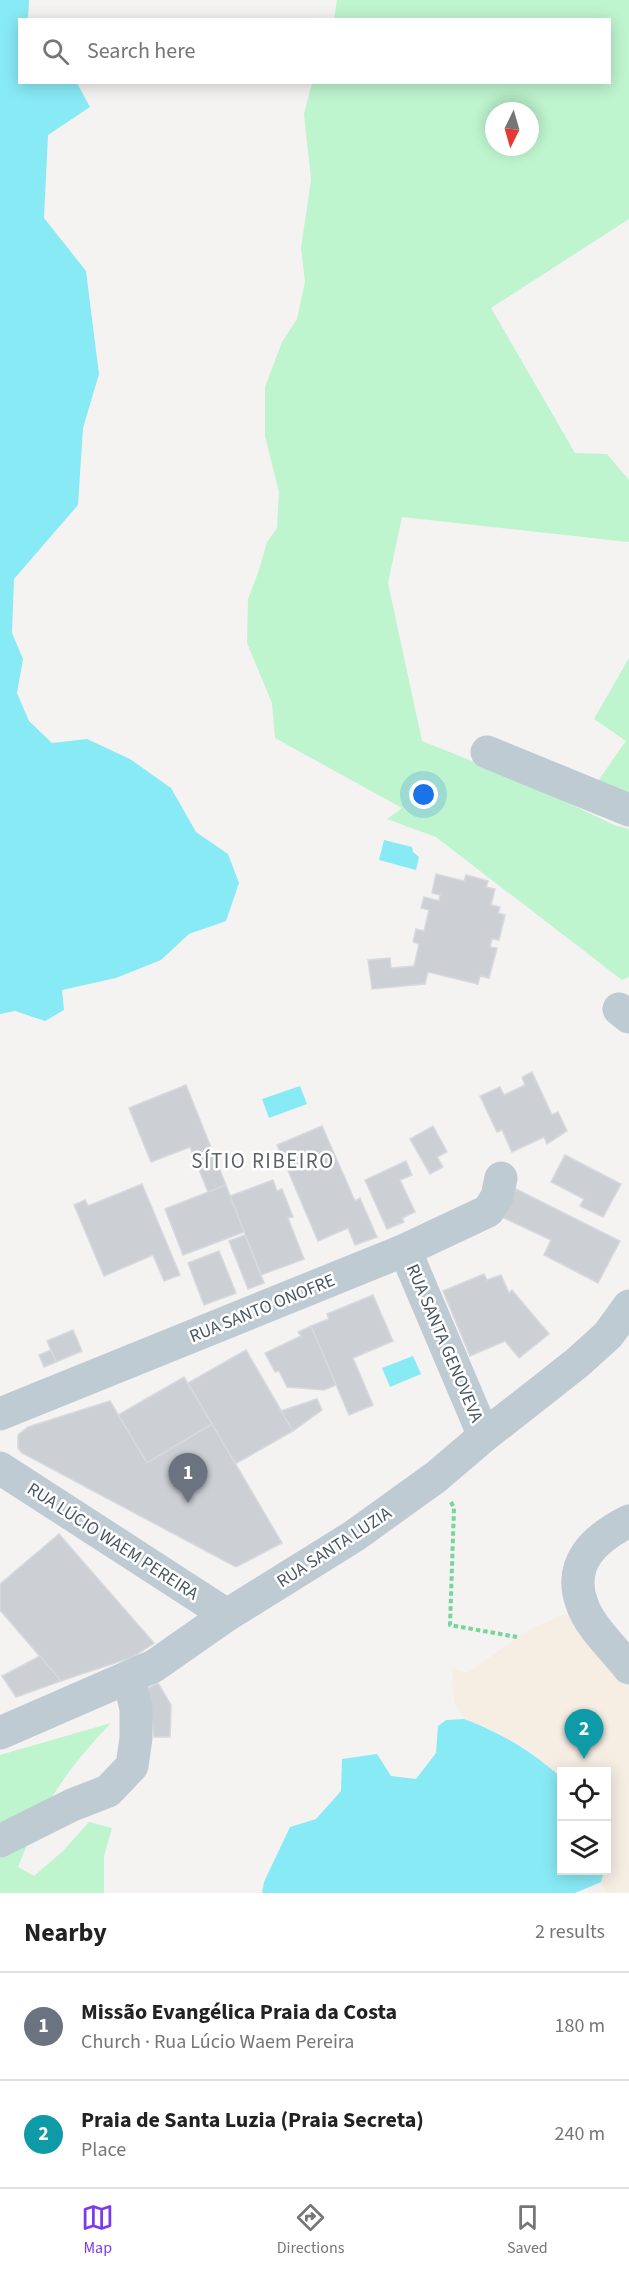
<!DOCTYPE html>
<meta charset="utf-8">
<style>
:root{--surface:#fff;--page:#f2f2f2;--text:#222;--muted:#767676;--line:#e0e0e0;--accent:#7c3aed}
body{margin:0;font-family:"Source Sans 3",sans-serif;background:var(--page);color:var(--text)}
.controls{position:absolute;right:18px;bottom:18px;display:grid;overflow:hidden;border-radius:0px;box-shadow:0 3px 15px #0003}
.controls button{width:54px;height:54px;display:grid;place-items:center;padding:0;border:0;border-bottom:2px solid var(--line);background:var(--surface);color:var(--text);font:30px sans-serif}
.compass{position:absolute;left:485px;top:102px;width:54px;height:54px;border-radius:50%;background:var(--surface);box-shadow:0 3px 15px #0003;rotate:185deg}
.you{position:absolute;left:424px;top:795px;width:21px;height:21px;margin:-15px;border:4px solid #fff;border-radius:50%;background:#1a73e8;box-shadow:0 0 0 9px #1a73e833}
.badge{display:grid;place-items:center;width:39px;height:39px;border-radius:50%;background:var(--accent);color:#fff;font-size:20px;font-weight:700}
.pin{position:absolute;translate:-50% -50px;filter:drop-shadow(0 2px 3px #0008)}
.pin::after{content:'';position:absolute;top:32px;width:21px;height:18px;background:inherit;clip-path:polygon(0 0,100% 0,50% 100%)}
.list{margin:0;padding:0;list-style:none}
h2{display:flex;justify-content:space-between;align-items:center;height:78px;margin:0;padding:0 24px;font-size:26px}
h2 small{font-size:20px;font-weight:400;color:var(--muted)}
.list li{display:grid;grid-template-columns:39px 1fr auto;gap:18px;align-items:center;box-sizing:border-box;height:108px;padding:0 24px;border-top:2px solid var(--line)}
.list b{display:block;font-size:22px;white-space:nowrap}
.list p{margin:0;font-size:20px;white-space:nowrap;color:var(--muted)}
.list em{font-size:20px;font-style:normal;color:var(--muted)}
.icon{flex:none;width:33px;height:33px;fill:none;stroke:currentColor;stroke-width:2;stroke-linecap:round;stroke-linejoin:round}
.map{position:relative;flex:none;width:629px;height:1893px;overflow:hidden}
.search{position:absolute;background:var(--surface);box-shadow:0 3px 15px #0003;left:18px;right:18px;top:18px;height:66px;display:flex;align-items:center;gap:15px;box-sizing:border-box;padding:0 21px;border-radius:0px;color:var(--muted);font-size:22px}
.sheet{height:294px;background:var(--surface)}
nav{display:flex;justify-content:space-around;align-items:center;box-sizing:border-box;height:84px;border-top:2px solid var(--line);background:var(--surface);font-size:16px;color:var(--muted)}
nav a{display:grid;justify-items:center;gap:3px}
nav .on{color:var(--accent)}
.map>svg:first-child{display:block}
</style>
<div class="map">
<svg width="629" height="1893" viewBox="0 0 629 1893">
<rect width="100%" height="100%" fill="#f5f2f2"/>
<g fill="#bef4ce" fill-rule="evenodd">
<path d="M337,0h292v219l-138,89 84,145 32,1 22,26v62l-227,-25 -14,66 34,158 105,42 87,42 15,4v148l-7,3 -186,-143 -49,-18 15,-11 -127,-70 -3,-35 -25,-60 1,-44 11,-29 8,-28 10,-14 2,-36 -14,-56v-49l17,-45 15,-23 8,-37 -4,-34 10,-68 -7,-66 8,-31 298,-1v-62l-276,-1zM494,111h36v36h-36z"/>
<path d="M629,658v144l-31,-21 28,-40 -32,-22z"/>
<path d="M111,1723c-44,46 -70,84 -93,144l16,9 29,-25 26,-29 23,6 -8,28v37h-104v-138z"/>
</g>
<path fill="#f6eee3" d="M565,1614l50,52 14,20v207h-23l-5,-11 3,-11 2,-1 4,-32 -3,-6 -1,-60h-44l-1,5 -37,-30 -26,-14 -34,-14 -10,-18 -2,-33 15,5 60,-42z"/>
<g fill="#88eaf5">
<path d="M0,0h29l-1,19 -8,1v62l57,1 13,24 -42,28 -4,83 42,53 13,103 -16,54 -5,77 -64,74 -2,54 11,26 -6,34 12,28 23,22 35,-4 43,20 41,29 25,44 32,22 11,29 -13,38 -37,13 -28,26 -45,18 -54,12 2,20 -19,11 -30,-10 -15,3z"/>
<path d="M384,840l28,7 1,5 6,5 -3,13 -37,-10z"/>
<path d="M300,1086l7,18 -38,14 -7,-19z"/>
<path d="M413,1356l8,18 -31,13 -8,-19z"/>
<path d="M464,1719c41,16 64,30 97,58l1,93 42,1 -3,11 -26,11h-313l2,-11 26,-55 26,-8 25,-28 1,-32 35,-5 14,22 25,3 20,-26 2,-27 8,-6z"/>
</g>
<g fill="#ccd0d5" stroke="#d6d9de" stroke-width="1.5">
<path d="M436,874l28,7 2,-6 22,6 -2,6 9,2 -4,16 9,2 -2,6 7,2 -6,25 -7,-1 -2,8 7,1 -8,30 -9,-2 -2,8 -50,-12 -3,12 -53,5 -4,-29 22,-2 1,10 23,-2 5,-22 -6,-2 3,-13 8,2 5,-21 -8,-2 3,-11 15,4 1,-6 -8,-2z"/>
<path d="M532,1072l20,43 6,-3 9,19 -20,13 -3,-7 -32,15 -10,-22 -5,2 -17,-36 20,-9 4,8 21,-10 -3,-8z"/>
<path d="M186,1085l40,100 -18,7 -18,-45 -39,15 -22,-54z"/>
<path d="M322,1126l33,75 5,-3 17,39 -22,8 -7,-17 -30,13 -41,-96z"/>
<path d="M433,1126l14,26 -10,5 6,10 -13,7 -20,-35z"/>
<path d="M565,1155l56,29 -18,33 -23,-11 4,-7 -33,-17z"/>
<path d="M406,1161l6,14 -12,5 15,32 -13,6 2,4 -17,7 -22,-49z"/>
<path d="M273,1180l4,11 5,-2 11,28 -5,1 16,41 -43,16 -31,-79z"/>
<path d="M142,1184l38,91 -16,6 -11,-26 -49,21 -30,-71 11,-5 3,6z"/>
<path d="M226,1185l18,47 -61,23 -18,-46z"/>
<path d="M516,1189l104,52 -22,42 -54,-28 7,-15 -49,-23z"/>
<path d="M245,1235l19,48 -16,6 -19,-48z"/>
<path d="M219,1251l17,42 -32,12 -16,-42z"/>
<path d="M484,1274l3,6 14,-5 8,18 3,-3 37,44 -30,24 -14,-17 -35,15 -27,-65z"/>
<path d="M373,1295l20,46 -40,17 20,47 -24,10 -38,-89 18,-7 -2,-5z"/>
<path d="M311,1326l25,59 -12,5 -37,-3 -8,-16 -4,1 -10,-19 36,-17 -3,-4z"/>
<path d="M73,1330l9,21 -26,11 -9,-21z"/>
<path d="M51,1350l5,12 -12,5 -5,-12z"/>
<path d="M246,1350l47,81 -58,33 -47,-81z"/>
<path d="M184,1377l28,47 -65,39 -29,-48z"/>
<path d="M317,1399l5,11 -29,21 -12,-20z"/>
<path d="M110,1401l37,62 65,-39 70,119 -46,24 -214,-114 -4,-5v-13l10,-8z"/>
<path d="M59,1534l95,109 -21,14 -72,24 -61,-71v-26z"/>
<path d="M40,1656l21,25 -45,16 -14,-21z"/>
<path d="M158,1683l13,22 -1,32h-16l-3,-22 -12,-22z"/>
</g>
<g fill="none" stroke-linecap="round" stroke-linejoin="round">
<path stroke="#73d69a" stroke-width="4" stroke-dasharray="4.5 3" stroke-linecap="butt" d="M451,1502l3,6 -4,117 67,12"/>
<g stroke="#bfcbd3" stroke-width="33">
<path d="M487,752l142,58"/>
<path d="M619,1009l10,8"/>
<path d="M405,1250l79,186"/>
<path d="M0,1414l405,-164 83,-39 9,-14 4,-19"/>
<path d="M0,1468l227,147"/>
<path d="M629,1521c-34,17 -62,42 -47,83 7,22 33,46 47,64"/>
<path d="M0,1733l154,-67 73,-51 127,-79 82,-59 48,-41 93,-73 31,-28 21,-29"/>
<path d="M0,1841l72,-36 36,-14 24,-25 4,-28v-29l-7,-31"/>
</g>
</g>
<g text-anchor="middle" stroke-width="5" stroke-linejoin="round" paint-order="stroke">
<g font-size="18" fill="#485862" stroke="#fff">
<text transform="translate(262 1308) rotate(-22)" y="6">RUA SANTO ONOFRE</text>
<text transform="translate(445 1343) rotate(67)" y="6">RUA SANTA GENOVEVA</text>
<text transform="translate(113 1541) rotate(33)" y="6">RUA LÚCIO WAEM PEREIRA</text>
<text transform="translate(334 1547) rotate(-33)" y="6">RUA SANTA LUZIA</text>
</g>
<g font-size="21" letter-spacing="1.5" fill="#5e6368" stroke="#fff">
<text x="263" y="1168">SÍTIO RIBEIRO</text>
</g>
</g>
</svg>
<div class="controls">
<button><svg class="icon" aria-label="locate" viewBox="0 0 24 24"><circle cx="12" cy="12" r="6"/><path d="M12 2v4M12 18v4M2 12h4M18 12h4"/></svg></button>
<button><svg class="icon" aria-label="layers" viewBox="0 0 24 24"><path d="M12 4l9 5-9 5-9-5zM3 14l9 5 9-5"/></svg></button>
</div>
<svg class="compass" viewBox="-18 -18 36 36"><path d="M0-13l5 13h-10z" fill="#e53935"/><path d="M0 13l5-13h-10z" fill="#767676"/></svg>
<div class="you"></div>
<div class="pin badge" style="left:188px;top:1503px;background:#6b7280">1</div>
<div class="pin badge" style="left:584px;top:1759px;background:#0f9aa8">2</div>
<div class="search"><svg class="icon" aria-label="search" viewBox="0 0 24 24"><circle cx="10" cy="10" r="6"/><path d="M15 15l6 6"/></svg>Search here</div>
</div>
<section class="sheet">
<h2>Nearby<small>2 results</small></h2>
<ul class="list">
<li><span class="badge" style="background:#6b7280">1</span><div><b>Missão Evangélica Praia da Costa</b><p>Church · Rua Lúcio Waem Pereira</p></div><em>180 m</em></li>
<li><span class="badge" style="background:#0f9aa8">2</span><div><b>Praia de Santa Luzia (Praia Secreta)</b><p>Place</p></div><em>240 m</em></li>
</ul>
</section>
<nav>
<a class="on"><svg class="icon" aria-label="map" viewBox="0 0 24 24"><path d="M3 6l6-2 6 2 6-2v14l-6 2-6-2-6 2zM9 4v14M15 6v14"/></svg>Map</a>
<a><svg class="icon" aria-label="directions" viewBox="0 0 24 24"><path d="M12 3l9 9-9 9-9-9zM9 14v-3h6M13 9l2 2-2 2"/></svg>Directions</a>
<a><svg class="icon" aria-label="saved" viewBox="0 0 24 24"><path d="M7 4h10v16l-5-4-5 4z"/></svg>Saved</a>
</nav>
